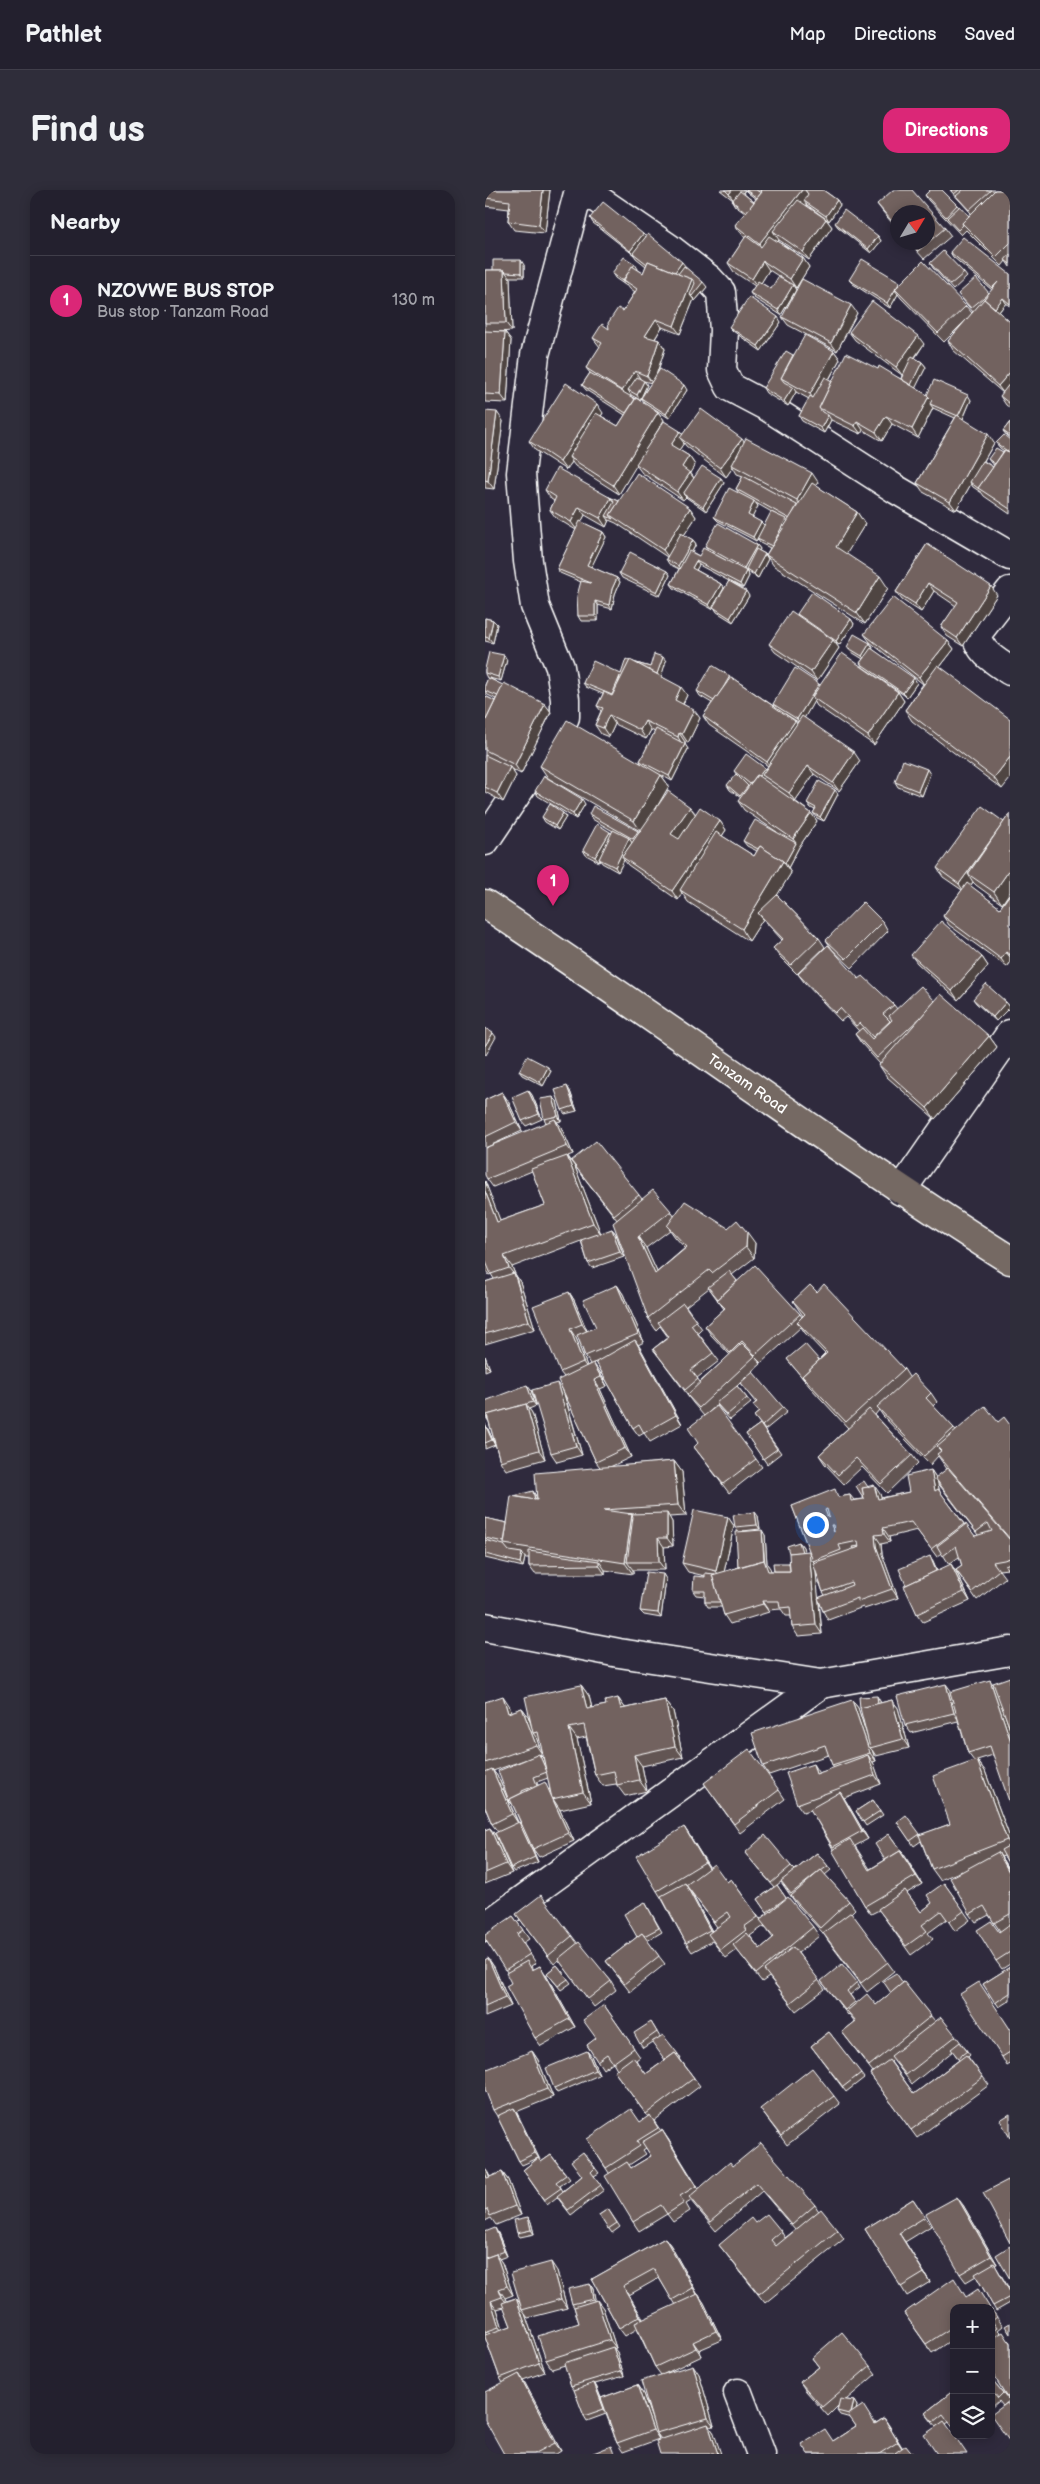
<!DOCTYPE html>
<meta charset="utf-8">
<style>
:root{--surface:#23202e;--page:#2f2d3a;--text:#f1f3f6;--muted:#a3a3aa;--line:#403e4a;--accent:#db2777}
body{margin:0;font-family:"Balsamiq Sans",sans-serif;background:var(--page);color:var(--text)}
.controls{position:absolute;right:15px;bottom:15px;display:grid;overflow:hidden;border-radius:10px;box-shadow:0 2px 12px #0003}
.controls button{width:45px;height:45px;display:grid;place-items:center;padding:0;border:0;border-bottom:1px solid var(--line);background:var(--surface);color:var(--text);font:25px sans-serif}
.compass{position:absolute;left:405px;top:15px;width:45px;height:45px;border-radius:50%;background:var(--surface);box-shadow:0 2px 12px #0003;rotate:52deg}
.you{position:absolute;left:330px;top:1334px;width:18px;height:18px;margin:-12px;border:4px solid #fff;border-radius:50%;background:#1a73e8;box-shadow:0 0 0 8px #1a73e833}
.badge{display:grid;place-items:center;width:32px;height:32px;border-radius:50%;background:var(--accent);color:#fff;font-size:16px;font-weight:700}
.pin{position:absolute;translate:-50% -41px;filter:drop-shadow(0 1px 2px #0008)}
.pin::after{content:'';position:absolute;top:26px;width:18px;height:15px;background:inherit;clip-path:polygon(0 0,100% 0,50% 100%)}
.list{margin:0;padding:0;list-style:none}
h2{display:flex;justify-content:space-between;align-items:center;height:65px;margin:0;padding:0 20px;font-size:21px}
h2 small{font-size:16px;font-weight:400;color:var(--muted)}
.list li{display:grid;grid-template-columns:32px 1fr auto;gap:15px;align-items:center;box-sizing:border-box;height:90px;padding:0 20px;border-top:1px solid var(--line)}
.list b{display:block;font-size:19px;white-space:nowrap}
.list p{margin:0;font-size:16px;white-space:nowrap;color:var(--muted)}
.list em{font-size:16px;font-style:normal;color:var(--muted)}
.icon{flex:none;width:28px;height:28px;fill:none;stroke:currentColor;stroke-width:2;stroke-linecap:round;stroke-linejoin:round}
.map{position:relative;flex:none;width:525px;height:2264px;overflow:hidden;border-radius:15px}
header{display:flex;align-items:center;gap:30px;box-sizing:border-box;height:70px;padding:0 25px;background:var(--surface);border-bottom:1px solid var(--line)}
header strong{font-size:24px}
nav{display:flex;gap:28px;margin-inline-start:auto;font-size:18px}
.intro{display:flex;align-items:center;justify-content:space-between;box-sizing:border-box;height:120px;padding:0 30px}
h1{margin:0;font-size:35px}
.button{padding:12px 22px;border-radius:15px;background:var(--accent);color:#fff;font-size:18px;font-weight:700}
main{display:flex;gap:30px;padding:0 30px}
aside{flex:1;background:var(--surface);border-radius:15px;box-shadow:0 2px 12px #0003}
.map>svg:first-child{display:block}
</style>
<header>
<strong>Pathlet</strong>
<nav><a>Map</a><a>Directions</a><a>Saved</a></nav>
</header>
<div class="intro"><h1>Find us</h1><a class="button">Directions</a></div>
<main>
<aside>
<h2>Nearby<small></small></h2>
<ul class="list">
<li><span class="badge">1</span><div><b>NZOVWE BUS STOP</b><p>Bus stop · Tanzam Road</p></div><em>130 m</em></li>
</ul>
</aside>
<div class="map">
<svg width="525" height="2264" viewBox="0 0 525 2264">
<rect width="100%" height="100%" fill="#2f2a3d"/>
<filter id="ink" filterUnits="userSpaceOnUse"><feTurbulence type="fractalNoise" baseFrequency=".02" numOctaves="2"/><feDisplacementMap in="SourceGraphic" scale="10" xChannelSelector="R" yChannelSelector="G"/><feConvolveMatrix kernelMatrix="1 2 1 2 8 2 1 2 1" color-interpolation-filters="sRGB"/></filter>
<g filter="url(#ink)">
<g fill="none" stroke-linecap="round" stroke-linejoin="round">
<defs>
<g id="street">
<path d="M99,0l85,58 40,31 12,13 3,38 -2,40 8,17 38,20 129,83 113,66"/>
<path d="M525,401l-34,44c4,18 20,26 34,36"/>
<path d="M0,651l70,-104 10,-20v-18l-5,-32 -25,-61 -7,-45 -7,-88 14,-118 44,-165"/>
<path d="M416,1001l109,-157"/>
<path d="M0,1437l134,26 202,31"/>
<path d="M0,1737l336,-243 189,-33"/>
<path d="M253,2203l23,61"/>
</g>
<g id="highway">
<path id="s1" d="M0,714c176,116 346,243 525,356"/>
</g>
</defs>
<use href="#street" stroke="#fff" stroke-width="31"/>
<use href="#highway" stroke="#fff" stroke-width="31"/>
<use href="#street" stroke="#2f2a3d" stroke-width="28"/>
<use href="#highway" stroke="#756964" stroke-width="28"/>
</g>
<g fill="#625452" stroke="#fff" fill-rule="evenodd">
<path d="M0,0h65l-5,43 -31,-3 -6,-9 1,-12 -24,-3z"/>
<path d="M235,0h25l-2,3 11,9 2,-3 -8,-6 -3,-3h78l14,10 3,5 -11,16 -22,-16 -1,1 20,13 6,8 -23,33 -30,-20 -1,1 25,17 6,9 -13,21 -3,-2 3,4 -15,25 -27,-17 -4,-5 5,-7 -21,-14 -6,-9 17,-25 -10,-13 10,-12 -10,-7 -3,-5 1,-1zM284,80l17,11 -15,8 -10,-6z"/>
<path d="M465,0h60v77l-4,-6 -4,5 -36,-36 -5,5 -33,-35 -3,-5 32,10 12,11 2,-3z"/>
<path d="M392,14l68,24 6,8 -27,23 -15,-17h18l-30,-30v17l-14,-17z"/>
<path d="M105,28l53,16 3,3 40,30h-1l22,20 -12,14 -1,-2 -14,35 -18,-7 -7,12 4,1 6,9 -8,25 30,16 -18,28 -25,-16 -3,-4 10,-15 -7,-2 3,4 -7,15 -9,-5 -1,1 28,16 6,8 -13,22 29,-11 2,3 62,8 74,40 -2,4 41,26 8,12 -19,30 42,34 -23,36 -91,-58 -8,-11 4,-7 -10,-5 -3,-4 -1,2 -38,-20 -4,-4 25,-24 -3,-4 7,-13 -6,-2 -4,-7 -7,10 -40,-31 -2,-3 -5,7 10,6 6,9 -5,7 4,6h27l3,5 -18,28 -19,-13 -1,-1 -3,3 -41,-27 -6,-8 -17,29 -44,-28 -3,-4 -6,8 -31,-20 -6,-9 74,-28 -2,3 17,10 7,-11 -39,-25 -4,-5 8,-12 -4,-5 14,-21 -7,-9 16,-9 14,-18 12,-19 -5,-4 -3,-4 -2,1 -10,-7 -3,-5 26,-4h-1l6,4 3,-7 -10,-8 -2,-3 -41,-32zM271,313l26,15 -18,7 -12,-8 6,-11z"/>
<path d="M350,33l43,13 3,5 -10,12 -33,-26z"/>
<path d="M465,62l60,22v32l-4,-3 -7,9 11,10v86l-4,-3 -6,-9 3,-3 -50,-43 -5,-9 18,-21 -22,22 -43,-44 -3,-4 -8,14 -37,-24 -4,-4 52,4 65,22 6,7 1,-1 -15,-18 31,-1 3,-3 -39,-33z"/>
<path d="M445,73l34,10 3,4 -14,13 -20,-22z"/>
<path d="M39,75v12h-15l1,1 2,53 -12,1h5l6,8 -4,63 -22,-1v-132h8z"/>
<path d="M372,123l-20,38 -49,-26 -6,-8z"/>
<path d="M296,132l-20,29 -28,-20 -4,-4z"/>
<path d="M364,142l75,12 -9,14 7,4 4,5 -11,21 12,7 44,5 -8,19 31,24 -10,18 9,6 1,-2 -3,-2 -3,-4 15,-7 1,-1 -4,-3 -4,-5 14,-3v74l-26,-18 -2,-3 -9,-6 -2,-3 -15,26 -33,-18 -6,-9 38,-65 -22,-10 -15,30 -26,-14 -10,17 -19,-11 -2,4 -30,-14 -7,13 -22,-12 -3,-5 10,-17 -13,-7 -8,14 -22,-13 -3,-5 30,-33 41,-4 6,8 -11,21 3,1 46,-12 23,10 1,-4 -47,-35z"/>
<path d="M0,221l18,10 -9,68 -9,-1z"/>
<path d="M525,232v16l-3,-2 -4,-5z"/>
<path d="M60,300l64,7 10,4 71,7 6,9 -12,18 9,5 3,4 -4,8 7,4 28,5 -18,-10 -4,-5 52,-1 3,4 -1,2 6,3 3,5 -10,19 -9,-5 -1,-1h-1l2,4 -6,12 -12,-6 18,14 -16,26 -16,-10 -3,-5 -2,2 -38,-21 -3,-4 8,-15 -10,-5 -3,-5 1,-2 -51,-34 -7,-3 -3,7 -21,-12 -4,7 22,10 3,5 -15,30 26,11 3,4 -5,12 -3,15 -14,-4v16h-17l-3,-5 3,-34 -21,-9 -3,-4 19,-39 -20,-12 -6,-8 4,-9 -3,-2zM214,375l30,16 -11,19 6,-12 -3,-4 -25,-14z"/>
<path d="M442,354l70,51 -34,51 -16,-10 -6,-9 15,-21 -22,-15 -13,21 -19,-12 -6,-8z"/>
<path d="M182,381l3,4 -10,21 -38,-18 -3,-5z"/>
<path d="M312,424l54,5 3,5 -15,21 -5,-3 5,6 -22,33 -42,-29 -6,-8 31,-26z"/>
<path d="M0,428l8,2 4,4 -4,19 -8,-2z"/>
<path d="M379,444l84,7 6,8 -14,18 62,122 -90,-68 -7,-11 18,-26 -53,-42z"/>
<path d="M385,453l3,5 -1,1 45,34 -10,14 -43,-29 -4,-5 3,-4 -13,-8 -3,-4z"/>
<path d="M22,470l-6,21 -12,-3 62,34 -30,62 -10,-5 5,7 -13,26 -18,-10v-96l10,5 1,-2 -10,-5 -1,-1v-8l3,-7h-1l-2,-4v-5z"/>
<path d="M181,471l-5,15 26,19 -4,9 17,14 -12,25 -3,-1 -1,2 4,5 -16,32 -11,-6 8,11 -11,19 32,2 6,7 24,7 6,9 -4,6 32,20 3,-5 -10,-5 -4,-5 34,-9 -33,-22 -6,-9 3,-3 -11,-8 -3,-5 10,-10 -3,-4 32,-2 2,-3 -59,-41 -6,-9 9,-13 -12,-7 -3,-5 34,-14 44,30 -2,-3 47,-19 78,7 6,9 -30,44 -57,-39 -3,-5 -10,17 56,43 -21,30 -25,-17 -19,27 16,12 6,8 -18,26 -11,21 3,5 -14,22 42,43 6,9 -28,27 -18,-18 -6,-8 9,-8 -19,-21 -14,22 -61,-39 -6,-9 -4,7 -50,-35 -4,-5 -6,12 -16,-9 -2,-3 -1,2 -13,-7 -3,-5 28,-17 2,-2 -21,-12 -3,-5 50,18 1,-1 -92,-53 -8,-12 101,-3 -1,-2 15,-29 -4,-2 -5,9 -31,-15 -6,13 -8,-3 -6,-9 6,-14 -4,-5 6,-12 -17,-7 -3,-4 38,-9 12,-12 17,5zM300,524l13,8 -1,2 -2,-3z"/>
<path d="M445,584l-8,22 -24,-9 -3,-5z"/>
<path d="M50,601l50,13 -9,15 -38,-23z"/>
<path d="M353,604l-14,27 -7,-3 -4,-5 2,-3 -4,-2 -4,-5z"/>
<path d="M78,623l3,4 -8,13 -13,-8 -3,-5z"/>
<path d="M525,623v79l-8,12 -26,-19 -3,-3 -3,4 30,22 10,-14v69l-3,4 -58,-42 -6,-9 19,-26 -19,-13 -6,-9 67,-46z"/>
<path d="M398,732l5,9 -36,37 -20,-19 -6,-9z"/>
<path d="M426,765l71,2 6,9 -30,34 -41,-37z"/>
<path d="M313,784l61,5 35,26 3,4 38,-8 54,35 8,11 -62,72 -48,-42 -8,-12 1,-1 -19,-21 -6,-9 4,-3 -13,-14 -5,4 -37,-39z"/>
<path d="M488,809l33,3 4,5 -14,14 -20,-18z"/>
<path d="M34,881h32l-8,15 -21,-11z"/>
<path d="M43,900l4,5 10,24 -16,7 -4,-5z"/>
<path d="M85,901l7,20 -12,3 -3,-4z"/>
<path d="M17,902l6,9 14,30 -37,17v-48z"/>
<path d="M68,907l4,4 4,20 -4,1 4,5 12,27 -5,2 7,11 26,67 11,-5 4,5 8,23 -32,11 -4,-5 -7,-22 -69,26 3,7 5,8 15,47 -50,15v-62l9,-3 -3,-5 -2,1 -4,-6v-88l15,40 45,-16 -13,-34 -39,16 -6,-8 59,-57 -2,-3z"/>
<path d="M86,971l68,34 3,4 29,12 3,5 54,12 27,15 -1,15 -22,17 5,6 63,33 2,3 1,-1 -10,-15 24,-9 87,77 5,8 22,16 6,9 -4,4 23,25 42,-9 12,3v148l-2,-4 -9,1 6,8 -28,22 -21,-30 6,-4 -3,-9 -10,7 -7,-11 -5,4 -20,-27 -28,7 1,5 -9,2 1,10 16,44 -34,11 -1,-2 -35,13 -5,-9 -4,-11 3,34 -24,2 -6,-9 -1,-11h-5l-5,-7 -13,1 1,2 -39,12 -6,-9 -2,-8h-14l-3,-5v-6l-9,-1 -3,-4 12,-14v-1l-17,-4 -6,-9 46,-46 6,9 -10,46 14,-5v-35l-3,-5 23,-11 2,13 -17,2 22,4 2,29 4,7h3l15,-8 10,-21 4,5 1,5 7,2 -19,-48 58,-11 4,5 10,-1 4,-12 12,7 1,4 28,-6 22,-22 5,8 11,-9 -9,-13 -8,9 -47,-49 -4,-6 -4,5 37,40 6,8 -31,30 -25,-26 -18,17 -19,-20 -6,-9 29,-27 -38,-41 -23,-28 32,1 6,-6 -20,-21 -4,-6 -40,36 -5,-5 5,6 -17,15 39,28 4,5 -22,18 -11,-14 5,-4 -6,-7 3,-2 -16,-20 -3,3 14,17 -21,17 -13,-15 -8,7 47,47 6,8 -33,26 -35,-46 4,-4 6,-27 -11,-13 -6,-8v-1l-34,-45 15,-12 -8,-11 -4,4 -8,-12 -31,-98zM185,1040l5,7 10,11 -28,24 -11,-24zM224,1098l15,21 -19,17 6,9 19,20 -30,27 -3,-4 22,-17 -21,-28 4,-4 -16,-23zM452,1292l41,53 -3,1 -10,-11 -25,-33zM331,1383l7,19 2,3 -7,3z"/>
<path d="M132,1095l6,9 21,48 -6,3 44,79 -32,18 -6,-9 -5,3 -6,-8 -37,-66 -3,1 6,8 8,15 -7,3 31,68 -21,10 64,-6 8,11 4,44 -17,1 3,5 1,24 -9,1 1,23h-32v4l-28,-4v4h-70l-6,-8v-8h-4l-2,9 -38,-9v-40l22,5 7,-27h22l1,4 63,-33 -4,-5 -32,-70 18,63 -25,7 -6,-9 12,-63 1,-13 -4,-5 9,-80 5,8 13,31 9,-4zM93,1147l7,19 5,8 -3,2 -11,-28z"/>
<path d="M0,1166l5,13 -5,2z"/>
<path d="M46,1200l5,16 -7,3 3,4 13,46 -39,11 -6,-9 -11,-39 -2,-3z"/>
<path d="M0,1234l3,5 7,16 -10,4z"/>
<path d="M275,1234l21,29 -14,11 -21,-30z"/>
<path d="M445,1366l3,5 4,10 20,2 13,28 -47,21 -6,-8 -11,-29z"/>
<path d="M181,1389l-5,39 -17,-3 -4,-4z"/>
<path d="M525,1487l-17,78 -16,5 8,11 25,67v28l-6,-10 -3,1 9,15v92l-8,5 -6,-8 3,-29 1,-1 -11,-16 -13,7 -6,-8 -8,-43 -22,9 -8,-11 -11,-28 -7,5 -17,-24 23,13 30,-11 24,-63 -6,-8 -10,-32 -47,12 -6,-8 47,-33 43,-6z"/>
<path d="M96,1495l8,11 3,12 14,-3 12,-7 7,10 40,-8 8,11 10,46 -41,9 5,25 -22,5 -9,-12 -13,2 -8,-11 -9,-38 -9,2 14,64 -31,7 -1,-2 15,33 -35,16 -6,-8 -8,-18 13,31 -24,10 -3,-4 -13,-36 -6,-8 -6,-14h-1v-108l24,3 2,7 11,-4 6,8 3,8zM51,1547l5,7 4,21 -2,-7 -3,-4h2zM45,1568l-21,43 4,4 9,21 -4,-4 -20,-45 -5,-6zM63,1588l2,12 -12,-5 -1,-3z"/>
<path d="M367,1510l6,8 9,28 13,-35v2l12,-3 6,8 11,40 -33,8 -4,-6 4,11 -3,1 8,22 -37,14 24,41 -13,7 15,23 15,-9 4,-26 16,22 17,28 -15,9 14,19 11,-9 12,-20 26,37 -15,11 -8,-12 -19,14 5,6 -22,16 -32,-45 -8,4 -6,-8 -54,-96 -8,2 -6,-8 22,-31 15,-5 -6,-13 -59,20 -6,-9z"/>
<path d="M219,1593l75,7 6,9 -45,34z"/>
<path d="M388,1610l10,15 -17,11 -10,-15z"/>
<path d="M199,1637l26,41 17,14 4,-3 29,40 8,-6 -10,-14 16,-12 -29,-34 46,13 4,4 22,-17 14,17 -6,5 24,26 6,8 -4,4 43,58 -27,21 -38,-50 -6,-9 -26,-28 -16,-23 -4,3 9,13 27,29 6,9 -21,17 27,36 -29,22 -27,-34 -7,5 -25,-32 -11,8 -14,-17 -20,11 -6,-9 -24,-44 -5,-8zM202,1696l30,41 -5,4zM279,1736l9,12 -13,11 -10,-13z"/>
<path d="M5,1638l6,8 16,37 -27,11v-54z"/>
<path d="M160,1712l17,30 -15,9 18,23 -35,28 -24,-31 31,-24z"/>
<path d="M31,1724l56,22 6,8 33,37 5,9 -22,17 -35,-47 -5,4z"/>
<path d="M28,1726l16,23 -6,4 13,20 -5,3 2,4 7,-4 6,9 29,52 -34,19 -6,-8 -28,-66 -22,-33z"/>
<path d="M3,1768l6,9 17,39 -26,11v-57z"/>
<path d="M72,1775l14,18 -10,7 -14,-17z"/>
<path d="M525,1777v33l-11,7 -16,-23z"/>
<path d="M336,1791l36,1 3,5 -10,8 6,8 20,2 27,-22 32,38 21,15 14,19 -2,2 21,28 -72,53 -47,-64 3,-2 -31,-40 13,-10 -6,-8 -1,1zM468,1861l6,9 -45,34 -23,-32 2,-2 19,24z"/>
<path d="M119,1815l36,52 -4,3 10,14 19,-14 -10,-20 -12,8 -3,-4 11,-22 9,15 18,17 3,5h-1l20,27 -46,35 7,10 7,8 30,50 35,-23 82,39 3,5 20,20 6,9 -79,64 -46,-58 36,-22 26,8 4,7 10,-8 -33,-39 -46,40 -25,-30 -5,3 4,7 -17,11 -6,-8 -28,17 -6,-9 -24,-49 -22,-34 54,-17 7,-5 -34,-46 3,-2 -4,-7 -10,7 -16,-24 9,-6zM161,1958l5,8 -20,12 -2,-3 17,-11 -3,-4z"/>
<path d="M525,1838v36l-3,2 -5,-9z"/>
<path d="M344,1842l35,46 -18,14 -35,-46z"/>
<path d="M47,1861l6,9 15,37 -37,15 25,50 10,-7 19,24 -10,7 3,5 19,-15 1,-24 16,21 -5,3 10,14 -33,25 -14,-18 -10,8 -24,-35 15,-12 -16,7 -3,-4 -22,-45 -4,-6z"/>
<path d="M102,1861l4,5 8,19 -42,18 -3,-5z"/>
<path d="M349,1906l6,8 -53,41 -27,-36z"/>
<path d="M0,1979l3,4 2,4 12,-5 6,8 13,35 -25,10 -5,-7 -6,3z"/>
<path d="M428,2009l18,27 -26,16 25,40 -23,14 -42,-67z"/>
<path d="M478,2015l34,59 -2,1 15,25v13l-14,8 -20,-35 -10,6 -6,-8z"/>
<path d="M123,2019l12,18 -8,6 -13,-18z"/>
<path d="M43,2027l3,5 3,12 -14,3 -3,-4z"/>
<path d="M0,2042l13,1 9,23 -8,3 3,4 11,32 -8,3 1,3 10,-3 4,6 37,-33 10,37 -39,10 -3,-4 20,58 -22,8 38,71 -5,3h-52l-1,-71 -3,-5 -15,-41zM19,2117l7,19 -8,3 -6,-20z"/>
<path d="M180,2048l6,8 27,49v-1l6,9 18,37 -23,10 3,6 -38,18h35l15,52 -4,1 4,6 -53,6 -4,-5 2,5 -36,13 -6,-9 -11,-29 -19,7 -3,-5 -9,-25 -4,-5 -6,-21 -13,4 -6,-9 33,-37 -5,-16 -2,-3 18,-20 3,5 2,11 8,8 13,40 -2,1 3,3 7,24 -29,8 2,4 4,10 36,-13 6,9 11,31 7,-50 -6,-8 -18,-38 -12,7 -6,-8 -27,-49zM174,2088l17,27 -33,15 -14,-25z"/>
<path d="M469,2118v30l-22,15 -28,-40z"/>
<path d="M506,2119l12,17 -5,4 12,12v61l-1,-2 -6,5 -4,-5 -8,7v-30l18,22 -18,-29z"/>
<path d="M327,2168l58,8 6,8 -30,26 8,1 3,5 -1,3 20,14 8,-5 18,29 11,7h-105l25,-13 23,-15 -5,-8 -11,-3 -3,-4 1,-5 -10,10 -22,-25 -6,-9 19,-15z"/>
<path d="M469,2200v39l-5,-7 -3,2 -10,3 -11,-14z"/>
</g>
<g fill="#504542" stroke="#fff">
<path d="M58,0h7l-5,43 -6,-8z"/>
<path d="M247,0h13l-10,12 -6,-8z"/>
<path d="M317,0h3l7,9 -8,2 3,4 -26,32 -8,-6 6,9 -13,16 -7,-12z"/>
<path d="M352,10l3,5 -11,16 -3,-5z"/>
<path d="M341,29l6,8 -23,33 -6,-8z"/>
<path d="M158,44l4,4 -13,17 -4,-4z"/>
<path d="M393,46l3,5 -10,12 -3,-4z"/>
<path d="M318,68l6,9 -13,21 -6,-9z"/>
<path d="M36,70l3,5v12l-3,-4z"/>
<path d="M278,71l6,9 -11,18 -6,-9z"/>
<path d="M197,72l4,5 -8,9 -5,-2z"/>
<path d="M150,74l3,5 -10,13 -4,-2 3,4 -2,1 -3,-4z"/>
<path d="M19,80l6,8 2,53 -6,-8z"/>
<path d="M207,89l11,3 4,5 -12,14 -5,-6 4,4 -14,35 -6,-8z"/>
<path d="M308,95l3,5 -15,25 -3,-5z"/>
<path d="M410,100l3,4 -8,14 -3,-5z"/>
<path d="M518,108l3,5 -8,10 -3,-5z"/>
<path d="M366,115l6,8 -20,38 -6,-8z"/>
<path d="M293,127l3,5 -20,29 -3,-5z"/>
<path d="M171,129l6,8 -11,18 -6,-9z"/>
<path d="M20,142l6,8 -4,63 -6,-8z"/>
<path d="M433,146l6,8 -22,31 -6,-8z"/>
<path d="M174,150l6,9 -12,35 -6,-8z"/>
<path d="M349,161l6,8 -24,44 -6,-9z"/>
<path d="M437,172l4,5 -12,24 -4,-5z"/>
<path d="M150,181l6,9 -13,10 3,5 -3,5 -6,-9z"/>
<path d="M525,182v15l-6,7 -6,-8z"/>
<path d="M159,191l3,4 -7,15 -3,-5z"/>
<path d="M199,195l3,5 -18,28 -3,-4z"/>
<path d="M308,197l3,5 -8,14 -4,-5z"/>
<path d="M483,205l3,5 -9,21 -4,-5z"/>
<path d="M444,206l6,8h-5l3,4 -15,30 -6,-9z"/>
<path d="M112,214l6,9 -30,47 -4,-3 3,5 -6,8 -6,-8z"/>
<path d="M12,222l6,9 -9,68 -6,-8z"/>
<path d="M173,222l6,8 -45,74 -6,-9z"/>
<path d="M343,225l3,5 -7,13 -3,-5z"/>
<path d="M401,226l6,8 -10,17 -6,-9z"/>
<path d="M372,231l6,9 -2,4 -6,-8z"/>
<path d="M195,241l6,9 -6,-2 4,5 -7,10 -6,-8z"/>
<path d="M503,244l6,9 -23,40 -1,-1 1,2 -15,26 -6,-8z"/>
<path d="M257,249l6,8 -16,18 1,2 -7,10 -6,-9z"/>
<path d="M204,266l6,9 -7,11 -6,-9z"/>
<path d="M205,283l6,8 -13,13 3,3 -3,3 -6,-8z"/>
<path d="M327,283l6,9 -15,27 -6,-9z"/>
<path d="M236,288l3,5 -18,28 -3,-4z"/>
<path d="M126,308l6,8 -11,10 3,4 -3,7 -6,-9z"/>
<path d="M269,311l4,5 -7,14 -3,-5z"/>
<path d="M94,317l6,8 -8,15 -6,-8z"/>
<path d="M205,318l6,9 -27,41 -6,-8z"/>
<path d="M372,322l8,12 -21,34 -8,-11z"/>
<path d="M301,329l3,5 -17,22z"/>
<path d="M276,332l4,4 -9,15 -3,-4z"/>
<path d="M118,342l3,5 -16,33 -3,-5z"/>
<path d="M208,350l3,4 -14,27 -4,-5z"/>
<path d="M272,355l3,4 -12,21 -2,-1 1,3 -3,-4z"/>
<path d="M280,364l3,5 -10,19 -4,-4z"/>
<path d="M211,371l3,4 -4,7 -3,-4z"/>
<path d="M182,381l3,4 -10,21 -3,-4z"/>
<path d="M261,381l3,5 -6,12 -3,-4z"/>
<path d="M395,386l8,12 -23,36 -8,-11z"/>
<path d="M132,388l3,4 -5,12 -3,15 -3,-4 3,-16z"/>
<path d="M443,393l6,8 -13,21 -6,-8z"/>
<path d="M236,394l3,4 -12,21 -3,-4z"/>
<path d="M506,396l6,9 -34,51 -6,-8z"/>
<path d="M261,401l3,5 -16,26 -3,-4z"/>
<path d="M110,411l3,4v16l-3,-5z"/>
<path d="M366,429l3,5 -15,21 -3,-4z"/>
<path d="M8,430l4,4 -4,19 -4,-5z"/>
<path d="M348,450l6,8 -22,33 -6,-9z"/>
<path d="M463,451l6,8 -29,37 -6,-9z"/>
<path d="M385,453l3,5 -7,12 -4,-4z"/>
<path d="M19,465l3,5 -6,21 -3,-4z"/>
<path d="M178,467l3,4 -6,20 -4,-5z"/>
<path d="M429,488l3,5 -10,14 -4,-4z"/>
<path d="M334,494l3,4 -10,9 2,4 -13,23 -4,-5z"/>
<path d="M196,497l6,8 -6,13 -6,-8z"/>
<path d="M413,502l6,9 -30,44 -6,-9z"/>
<path d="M60,514l6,8 -30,62 -6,-9z"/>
<path d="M209,520l6,8 -12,25 -6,-9z"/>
<path d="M124,525l6,9 -6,13 -6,-9z"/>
<path d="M160,531l6,9 -5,9 -6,-9z"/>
<path d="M310,531l6,9 -28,40 -6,-8z"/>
<path d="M194,543l6,9 -2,4 -5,-9z"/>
<path d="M200,554l3,5 -16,32 -3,-5z"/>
<path d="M369,562l6,9 -21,30 -6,-8z"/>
<path d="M525,567v22l-8,10 -8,-11z"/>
<path d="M323,576l6,8 -19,27 -6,-8z"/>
<path d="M25,577l6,9 -13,26 -6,-9z"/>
<path d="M280,578l3,4 -6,3 2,3 -9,12 -3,-5z"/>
<path d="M442,579l3,5 -8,22 -4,-5z"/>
<path d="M176,585l8,11 -27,47 -8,-12z"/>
<path d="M350,600l3,4 -14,27 -4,-4z"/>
<path d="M97,609l3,5 -9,15 -3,-5z"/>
<path d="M205,617l6,8 -19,28 -6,-9z"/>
<path d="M78,623l3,4 -8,13 -3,-4z"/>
<path d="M326,623l6,8 -18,26 -11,21 -3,-5 11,-20 -3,-4z"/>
<path d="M235,631l6,9 -43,62 -3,-2 2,3 -4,7 -6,-9z"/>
<path d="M519,632l-36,52 5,8 -8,11 -6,-9z"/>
<path d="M125,642l3,4 -14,23 1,1 -1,2 -4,-5z"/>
<path d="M144,648l3,5 -10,14 2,3 -6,12 -3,-5z"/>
<path d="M298,671l8,12 -28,45 -5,-5 5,6 -14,22 -7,-12z"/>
<path d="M525,679v23l-8,12 -8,-12z"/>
<path d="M521,762l4,5v6l-3,4 -6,-8z"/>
<path d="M497,767l6,9 -30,34 -6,-9z"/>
<path d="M521,812l4,5 -14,14 -3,-4z"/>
<path d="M8,843l3,4 -10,18 -1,-1v-8z"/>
<path d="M504,846l8,11 -62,72 -8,-11z"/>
<path d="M63,877l3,4 -8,15 -3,-4z"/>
<path d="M82,896l3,5 7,20 -3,-5z"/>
<path d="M43,900l4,5 10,24 -3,-5z"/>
<path d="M17,902l6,9 14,30 -6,-9z"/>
<path d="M68,907l4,4 4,20 -3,-5z"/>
<path d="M70,929l6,8 12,27 -6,-8z"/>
<path d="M82,966l8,11 26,67 -8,-11z"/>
<path d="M0,991l20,52 -8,-11 -12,-31z"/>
<path d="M127,1039l4,5 8,23 -4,-5z"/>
<path d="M262,1042l8,11 -1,15 -8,-11z"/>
<path d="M153,1047l8,11 17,37 -8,-11z"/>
<path d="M19,1066l8,11 3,7 5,8 15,47 -6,-8 -13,-44 -7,-9z"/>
<path d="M132,1095l6,9 21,48 -6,-8z"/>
<path d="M84,1102l5,8 14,33 -6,-9z"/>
<path d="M85,1139l6,9 13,33 -6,-9z"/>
<path d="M150,1150l6,9 41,75 -6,-9z"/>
<path d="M0,1166l5,13 -4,-4 -1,-4z"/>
<path d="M108,1173l6,8 8,15 -6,-9z"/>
<path d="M109,1190l6,9 31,68 -6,-9z"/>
<path d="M72,1193l6,8 19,64 -6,-9z"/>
<path d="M42,1195l4,5 5,16 -3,-4z"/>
<path d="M41,1214l6,9 13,46 -6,-9z"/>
<path d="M0,1234l3,5 7,16 -3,-5z"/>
<path d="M189,1271l8,11 4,44 -8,-11z"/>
<path d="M446,1280l6,9 4,20 -6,-8z"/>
<path d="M389,1295l6,9 4,13 -6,-8z"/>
<path d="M48,1301l3,5 4,15 -3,-5z"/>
<path d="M270,1322l3,4 2,13 -3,-4z"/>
<path d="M182,1323l5,9 1,24 -6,-8z"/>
<path d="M147,1324l7,12 -12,36 6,8v4l-8,-11z"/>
<path d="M243,1327l6,9 -11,51h-3l-4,-6z"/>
<path d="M398,1338l6,9 1,5 -6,-8z"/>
<path d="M277,1340l3,5 2,29 3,4 4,12 -6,-9 -3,-7z"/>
<path d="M390,1345l6,9 1,10 16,44 -6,-9 -16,-43z"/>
<path d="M173,1348l6,9 1,23 -6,-8z"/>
<path d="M314,1352l4,5 3,12 -4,-5z"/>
<path d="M324,1361l6,9 -2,1 2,2 7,71 -6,-9z"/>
<path d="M37,1363l3,5 -2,9 -3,-4z"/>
<path d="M445,1366l3,5 8,18 -3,-5z"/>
<path d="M114,1371l6,9v4l-6,-9z"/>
<path d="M466,1374l6,9 13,28 -6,-9z"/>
<path d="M178,1384l3,5 -5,39 -3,-5z"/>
<path d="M277,1411l6,9 1,2 -6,-8z"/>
<path d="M505,1490l6,8 14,42v9z"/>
<path d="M461,1494l6,8 7,29 -5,-8z"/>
<path d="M96,1495l8,11 6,25 -8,-12z"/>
<path d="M18,1506l6,9 5,16 -6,-8z"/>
<path d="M392,1506l3,5 1,11 -3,-5z"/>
<path d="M133,1508l8,11h-5z"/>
<path d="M180,1510l8,11 10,46 -8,-11z"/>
<path d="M367,1510l6,8 13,40h-1l2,2 4,11 -6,-8z"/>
<path d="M407,1510l6,8 11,40 -6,-9z"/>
<path d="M37,1518l6,8 6,17h-1l3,4 6,17 -6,-9z"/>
<path d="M84,1538l8,11 14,64 -8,-11z"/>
<path d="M54,1564l4,4 7,19 -3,-5z"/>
<path d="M149,1565l8,11 5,25 -8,-11z"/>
<path d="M383,1565l6,9 7,20 -6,-9z"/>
<path d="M492,1570l8,11 25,67v6l-3,-4z"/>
<path d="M328,1574l5,8 4,10 -6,-8z"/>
<path d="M7,1579l6,8 20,46 -6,-9z"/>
<path d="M355,1602l6,9 22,38 -6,-8z"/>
<path d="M68,1609l6,9 15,33 -6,-8z"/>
<path d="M34,1632l4,4 15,36 -3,-5z"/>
<path d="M199,1637l6,9 21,35 -6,-9z"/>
<path d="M5,1638l6,8 16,37 -6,-9z"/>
<path d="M415,1661l6,8 16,25 -6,-8z"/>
<path d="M513,1662l12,20v2z"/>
<path d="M200,1693l6,9 25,47 -6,-9z"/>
<path d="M3,1768l6,9 17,39 -6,-9z"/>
<path d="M55,1776l6,9 29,52 -6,-8z"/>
<path d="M47,1861l6,9 15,37 -6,-8z"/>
<path d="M102,1861l4,5 8,19 -4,-5z"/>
<path d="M29,1918l3,5 22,45 -4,-5z"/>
<path d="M177,1940l6,9 34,55 -6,-8z"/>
<path d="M0,1979l3,4 5,14 -6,-9 -2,-5z"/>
<path d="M17,1982l6,8 13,35 -6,-9z"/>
<path d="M472,2007l6,8 34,59 -6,-8z"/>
<path d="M43,2027l3,5 3,12 -3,-4z"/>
<path d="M10,2038l3,5 9,23 -3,-5z"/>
<path d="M414,2043l6,9 25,40 -6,-9z"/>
<path d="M180,2048l6,8 28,51 -6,-9z"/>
<path d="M11,2064l6,9 11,32 -6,-9z"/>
<path d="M66,2072l6,9 10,37 -6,-9z"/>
<path d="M105,2094l3,5 3,14 -3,-4z"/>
<path d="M138,2096l6,9 17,29 -6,-8z"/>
<path d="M14,2099l6,9 3,7 -6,-8z"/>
<path d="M213,2104l6,9 18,37 -6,-9z"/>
<path d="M31,2108l6,8v4l3,4 20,58 -6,-9z"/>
<path d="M112,2110l6,8 13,40 -6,-8z"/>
<path d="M6,2111l6,8 8,27 -6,-9z"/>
<path d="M208,2152l6,8 3,6 -6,-8z"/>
<path d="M128,2157l4,5 7,24 -3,-5z"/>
<path d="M208,2175l6,9 15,52 -6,-8z"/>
<path d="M34,2184l6,9 36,68 -6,-8z"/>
<path d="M109,2193l3,5 10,26 -3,-5z"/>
<path d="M152,2195l6,9 16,45 -6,-9z"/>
<path d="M369,2211l3,5 -3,13 -3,-5z"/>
<path d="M399,2228l6,9 14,24 -6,-9z"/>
<path d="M223,2234l6,9 7,21h-3z"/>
</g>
<g fill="#72625f" stroke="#fff" fill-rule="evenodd">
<path d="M0,0h58l-4,35 -31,-4 2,-20 -25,-3z"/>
<path d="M240,0h7l-3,4z"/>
<path d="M261,0h10l5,3 -4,5z"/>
<path d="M275,0h42l-43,54 -24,-19 27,-33z"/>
<path d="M320,0h18l14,10 -11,16 -22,-15 4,-7z"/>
<path d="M408,0h19l33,38 -27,23 -7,-9h16v-30h-30v15l-20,-23z"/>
<path d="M445,0h12l15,15 -11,12 -21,-22z"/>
<path d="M466,0h8l-5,4z"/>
<path d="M478,0h28l-22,20 -13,-14z"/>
<path d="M510,0h15v53l-14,14 -34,-34z"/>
<path d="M255,1l14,11 -8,10 -14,-11z"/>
<path d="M313,10l28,19 -23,33 -30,-21z"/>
<path d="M118,12l40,32 -13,17 -40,-33z"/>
<path d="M475,16l9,10 -7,7 1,2 -5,5 -11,-12z"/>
<path d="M359,20l34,26 -10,13 -33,-26z"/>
<path d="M163,44l34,28 -7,10 -27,-11 -1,3 -14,-11z"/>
<path d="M261,46l15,11 8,-11 34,22 -13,21 -27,-18 -11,18 -24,-16z"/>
<path d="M478,47l47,37v30l-7,-6 -8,10 -11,-9 14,-17 -6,6 -42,-36z"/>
<path d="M458,61l21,22 -14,12 -20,-22z"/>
<path d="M525,64v10l-5,-4z"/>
<path d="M139,67l11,7 -13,17 -10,-8z"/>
<path d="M377,69l38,23 -13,21 -38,-23z"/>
<path d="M8,70h28v13l-15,-1 -2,-2h-11z"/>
<path d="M163,71l44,18 -18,47 -18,-7 -11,17 14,4 -12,36 -12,-5 -13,20 -36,-23 16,-25 -9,-5 9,-14 7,5 -1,-6 10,-15 5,3 14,-22 -13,-9 8,-14 11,7z"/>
<path d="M438,71l43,45 -28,27 -43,-44z"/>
<path d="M199,76l19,16 -11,14 -2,-1 5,-12 -3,-4 -14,-5z"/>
<path d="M0,80h19l2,53h-21z"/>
<path d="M293,87l15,8 -15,25 -28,-17 8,-12 13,8z"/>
<path d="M491,88l13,15 -18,15 -13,-14z"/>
<path d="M317,89l49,26 -20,38 -49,-26z"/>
<path d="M264,107l29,20 -20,29 -29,-19z"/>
<path d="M499,109l26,23v50l-12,14 -50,-45z"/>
<path d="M387,111l46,35 -22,31 -47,-35z"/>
<path d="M0,141l20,1 -4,63 -16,-1z"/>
<path d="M320,145l29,16 -24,43 -29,-16z"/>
<path d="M301,161l7,4 -12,23 3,4 9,5 -9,14 -21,-13z"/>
<path d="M361,163l32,16 1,-3 50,30 -17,33 -26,-13 -10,16 -19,-11 -2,5 -36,-18z"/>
<path d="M427,166l10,6 -11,23 -10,-6z"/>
<path d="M175,179l24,16 -18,29 -25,-16z"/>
<path d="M105,183l45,26 -9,14 -44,-28z"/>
<path d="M152,187l7,4 -7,14 -9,-5z"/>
<path d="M340,187l7,4 -13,27 3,4 6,3 -7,13 -22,-12 11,-20 3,2z"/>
<path d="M449,190l34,15 -10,21 -28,-12 2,-4 -5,-5z"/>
<path d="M81,193l31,21 -37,58 -31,-21z"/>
<path d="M525,193v21l-10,-8z"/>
<path d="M151,208l22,14 -45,73 -44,-28 27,-44 22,13z"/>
<path d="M216,219l41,30 -22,29 -40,-30z"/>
<path d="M0,221l12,1 -9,69 -3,-1z"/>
<path d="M472,225l31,19 -38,68 -33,-19z"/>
<path d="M179,231l16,10 -9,14 18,11 -7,11 8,6 -13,19 -41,-28z"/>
<path d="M525,232v14l-7,-5z"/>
<path d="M519,245l6,5v13l-14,-10z"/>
<path d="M261,248l66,35 -15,27 -65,-35z"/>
<path d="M511,258l7,4 -8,12 -7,-5z"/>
<path d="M520,260l5,3v56l-32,-21z"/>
<path d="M498,271l10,6 -15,21 1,1 -9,-7z"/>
<path d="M217,276l19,12 -18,29 -20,-13z"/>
<path d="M72,278l54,30 -11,20 -21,-11 -8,15 -21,-12 6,-13 -11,-7z"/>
<path d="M152,283l53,35 -27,42 -53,-35z"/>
<path d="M258,286l54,29 -7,14 -54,-30z"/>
<path d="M327,293l45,29 -21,35 44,29 -23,37 -91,-58z"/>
<path d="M244,298l25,13 -6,14 13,7 -8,15 -39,-20z"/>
<path d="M124,307l10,4 -9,14 3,4 -7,-3 8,-14 -3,-4z"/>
<path d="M286,322l15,7 -14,27 -15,-7z"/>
<path d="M95,331l23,11 -16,33 30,13 -5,11 -3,16 -14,-4v15h-17l-1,-20 4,-15 10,2 -34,-14z"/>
<path d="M233,333l39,22 -13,23 -39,-22z"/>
<path d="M196,343l12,7 -15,26 -12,-7z"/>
<path d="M442,354l64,42 -34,52 -16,-11 17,-25 -30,-19 -13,21 -19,-12z"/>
<path d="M218,358l43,23 -6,13 -44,-23 -4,7 29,16 -12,21 -38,-21 18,-33 10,5z"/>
<path d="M271,359l9,5 -11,20 -8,-5z"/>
<path d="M145,362l37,19 -10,21 -38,-19z"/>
<path d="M244,391l17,10 -16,27 -17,-11z"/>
<path d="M327,402l39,27 -15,22 -39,-27z"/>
<path d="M408,407l55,44 -29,36 -55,-43z"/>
<path d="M306,421l42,29 -22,32 -42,-28z"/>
<path d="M0,428l8,2 -4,18 -4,-1z"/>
<path d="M369,444l16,9 -8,13 -15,-9z"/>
<path d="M386,458l43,30 -11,15 -43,-30z"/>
<path d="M4,462l15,3 -6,22 -13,-4v-4z"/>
<path d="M357,463l56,39 -30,44 -56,-39z"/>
<path d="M169,464l9,3 -6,17 -24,-12 17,5z"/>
<path d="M141,469l4,2 -12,24 2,-9 -8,19 -29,-12 10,-22 28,13z"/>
<path d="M145,470l51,27 -6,13 19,10 -12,24 -3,-1 -1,4 -33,-16 -5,9 -31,-15 -6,13 -8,-3 8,-17 -6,-2 7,-14 8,4z"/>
<path d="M227,475l18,11 -7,12 -9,13 -17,-10z"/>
<path d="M453,475l72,54v38l-16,21 -89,-68z"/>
<path d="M310,478l24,16 -22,35 -24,-15z"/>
<path d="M246,487l64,44 -28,41 -64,-46z"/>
<path d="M3,488l15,7 -5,11 -13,-5v-6z"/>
<path d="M19,493l41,21 -30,61 -30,-15v-28z"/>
<path d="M0,506l10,5 -10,21z"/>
<path d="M317,526l52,36 -21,31 -25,-17 -19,27 -27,-18z"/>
<path d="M82,530l94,55 -27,46 -94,-55z"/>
<path d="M171,539l29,15 -16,32 -29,-15z"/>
<path d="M261,564l19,14 -6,8 -2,-1 -7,9 -16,-13z"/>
<path d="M0,565l25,12 -13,26 -12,-6z"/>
<path d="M418,570l24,9 -9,22 -23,-9z"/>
<path d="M251,584l12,12 -8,10 -13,-11z"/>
<path d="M272,585l54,38 -18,26 -55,-38z"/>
<path d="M59,586l38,23 -9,15 -38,-23z"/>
<path d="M334,591l16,9 -15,27 -7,-4 3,-5 -9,-5z"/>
<path d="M183,601l22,16 -19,27 8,5 21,-32 20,14 -48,70 -50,-34z"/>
<path d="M65,614l13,9 -8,13 -13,-9z"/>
<path d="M108,616l45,25 -5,8 -44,-25z"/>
<path d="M497,616l22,16 -45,62 -22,-16z"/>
<path d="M525,623v56l-16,23 -26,-18z"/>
<path d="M270,630l41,23 -11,20 -2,-2 -23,-15 -2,3 -15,-8z"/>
<path d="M112,634l13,8 -15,25 -12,-7z"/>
<path d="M128,640l16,8 -14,29 -16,-8z"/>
<path d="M231,642l38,24 6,-10 23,15 -41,68 -62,-39z"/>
<path d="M482,693l33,25 10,-14v61l-4,-3 -5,7 -58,-43z"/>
<path d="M292,705l42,43 -28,27 -18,-17 10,-9 -25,-26z"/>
<path d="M378,712l20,20 -37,37 -20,-19z"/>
<path d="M456,731l41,36 -30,34 -41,-36z"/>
<path d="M343,755l31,34 4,-3 31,29 -11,9 7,7 -17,16 -13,-14 -4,3 -16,-18 -5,5 -37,-39z"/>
<path d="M501,794l20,18 -13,15 -20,-18z"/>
<path d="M436,796l14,15 -13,15 -45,42 -22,-24 7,-6 10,11 20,-19 -3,-4z"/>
<path d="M456,804l48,42 -62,72 -48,-43z"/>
<path d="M0,838l8,5 -8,13z"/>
<path d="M42,866l21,11 -8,15 -21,-11z"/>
<path d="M82,896l7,20 -12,4 -7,-20z"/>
<path d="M43,900l11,24 -17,7 -10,-24z"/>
<path d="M17,902l14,30 -31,15v-37z"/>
<path d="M68,907l5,19 -14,3 -4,-20z"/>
<path d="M70,929l12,27 -80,33 -2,-4v-27z"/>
<path d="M111,951l43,54 -25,20 -43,-54z"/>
<path d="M82,966l26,67 -89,33 5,12 -18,6 -5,-12h-1v-71l12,31 48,-17 -14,-36z"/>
<path d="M168,1000l18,21 -33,26 17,37 32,-27 -20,-21 18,-25 43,27 9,-8 10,12 -1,15 -34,26 -3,-3 -61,48 -35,-95z"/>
<path d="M127,1039l8,23 -32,11 -7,-23z"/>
<path d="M270,1075l45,49 -45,41 -13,-14 -12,12 -25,-27 20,-18 -8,-8z"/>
<path d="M244,1081l8,10 -19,18 -10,-12z"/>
<path d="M29,1083l15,48 -44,13v-52z"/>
<path d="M339,1094l80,85 -58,53 -44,-46 25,-23 -30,-31 8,-8 -12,-13 17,-16 7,7z"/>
<path d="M132,1095l21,49 -53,22 -8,-21 19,-8 -13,-27z"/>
<path d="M84,1102l13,32 -12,5 13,33 -23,10 -27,-66z"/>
<path d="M198,1113l13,18 -5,4 22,28 -22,17 7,9 -13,11 -32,-41 16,-12 -11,-15z"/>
<path d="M150,1150l41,75 -32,18 -5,-9 -6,4 -37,-66z"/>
<path d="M257,1153l13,13 -56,52 -12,-13z"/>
<path d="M320,1154l14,16 -17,16 3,5 -18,-22z"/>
<path d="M108,1173l8,14 -7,3 31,68 -29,14 -38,-82z"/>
<path d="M268,1182l30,35 -21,19 -8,-10 5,-4 -6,-7 4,-3 -17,-19z"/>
<path d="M428,1184l18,19 -5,5 28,30 -30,28 -47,-49z"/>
<path d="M72,1193l19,63 -25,7 -19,-63z"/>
<path d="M42,1195l6,17 -10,3 -36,10 1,3 -1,1 -2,-5v-13z"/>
<path d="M252,1196l10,12 -20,17 -11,-12z"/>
<path d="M41,1214l13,46 -39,11 -13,-46z"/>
<path d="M232,1216l39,53 -33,25 -29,-37 4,-4 -10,-15z"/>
<path d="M500,1216l13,16 6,-5 6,8v114l-73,-85 4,-3 -4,-4z"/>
<path d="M384,1219l43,46 -31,29 -25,-26 -18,17 -19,-20z"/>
<path d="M0,1234l7,16 -7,3z"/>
<path d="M275,1234l17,25 -14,10 -17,-25z"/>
<path d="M189,1271l4,44 -75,5 29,4 -7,49 -121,-19 7,-48 26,4 -2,-27z"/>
<path d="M463,1278l62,72v18l-6,2 -11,2 6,8 -27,22 -16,-22 6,-4 -6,-20 -13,10 -6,-10 29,-22 9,12 17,-5 -4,-8 -12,9 -41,-54z"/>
<path d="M446,1280l4,21 3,-2 26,35 -33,25 -20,-27 -28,6 1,6 -9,1 1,11 16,43 -34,12v-3l-35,13 -5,-13 34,-13 -1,-3 -28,10 -10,-29 46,-16 -1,-6 -19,4 2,5 -28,11 -21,-55 43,-17 3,8 12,-2 1,6 13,-2 -2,-11 12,-3 4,14 31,-7 -3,-16zM342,1319l2,8 -1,1 -3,-8zM346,1335h2l1,7z"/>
<path d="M379,1291l4,6 -6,1 2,11 -8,-13z"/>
<path d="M48,1301l2,9 -21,-4z"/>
<path d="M209,1320l34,7 -12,54 -34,-8z"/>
<path d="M270,1322l2,13 -22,2 -2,-12z"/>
<path d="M182,1323v25h-9l1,24h-32l6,-45 -1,-3h-4z"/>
<path d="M0,1328l22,5 -3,19 -19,-4z"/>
<path d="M277,1340l2,30 -26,7 -2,-35z"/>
<path d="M0,1350l19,5 5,6 13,2 -2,10 -35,-9z"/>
<path d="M314,1352l3,10 -13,1 -2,-7z"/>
<path d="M374,1356v1l-5,2 -1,-2z"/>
<path d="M44,1361l70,10v4l-70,1z"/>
<path d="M324,1361l7,74 -24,2 -2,-20 -10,1 -1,-7h-17l1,3 -39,11 -12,-40 52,-15 4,11h22l-1,-18z"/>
<path d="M445,1366l6,15 -30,14 -7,-16z"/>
<path d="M288,1373h16l1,8h-16z"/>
<path d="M525,1373v4l-3,2 -2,-4z"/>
<path d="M466,1374l13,28 -47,22 -13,-28z"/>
<path d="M161,1382l17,2 -5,39 -18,-2z"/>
<path d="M220,1383l10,1 -3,1 8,27h-15v-11h-12l1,-15 11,1z"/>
<path d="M525,1487v52l-17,-46z"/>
<path d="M505,1490l20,59v65l-20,-58 -22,7 -18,-61z"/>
<path d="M461,1494l8,29 -49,12 -8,-29z"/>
<path d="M96,1495l6,24 19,-4 -1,-4 13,-3 3,11 44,-9 10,46 -41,9 5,25 -22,5 -3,-14 -19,4 -11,-50 -15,3 14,64 -31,7 -14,-67 -5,1 -8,-36z"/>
<path d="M18,1506l5,17 14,-5 14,37 -51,18v-61z"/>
<path d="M392,1506l1,8 -18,4 -1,-11z"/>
<path d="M367,1510l18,53 -38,12 -7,-20 -62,21 -11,-33z"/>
<path d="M407,1510l11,39 -33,9 -10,-40z"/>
<path d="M264,1559l30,41 -45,34 -30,-41z"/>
<path d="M54,1564l8,18 -13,5 3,8 -15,6v2l-12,6v1l-1,1 -11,-30z"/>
<path d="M383,1565l7,20 -78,29 -11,-31 27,-9 3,10z"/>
<path d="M492,1570l30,80 -75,29 -13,-34 31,-11 -17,-48z"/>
<path d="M7,1579l20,45 -20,10 -7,-17v-35z"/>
<path d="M60,1592l23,51 -35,16 -23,-50z"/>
<path d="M355,1602l22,39 -29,16 -23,-38z"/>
<path d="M388,1610l7,11 -17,11 -7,-11z"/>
<path d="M421,1625l14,19 -10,7 -13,-19z"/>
<path d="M34,1632l16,35 -24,11 -16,-35z"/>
<path d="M199,1637l21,35 -48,29 -21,-35z"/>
<path d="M5,1638l16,36 -21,9v-43z"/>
<path d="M404,1644l13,18 -2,-1 -15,9 -10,-16z"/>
<path d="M280,1645l26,31 -20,17 -26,-30z"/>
<path d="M365,1649l19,31 31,-19 16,25 -51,30 -33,-56z"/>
<path d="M525,1655v21l-9,-16z"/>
<path d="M513,1662l12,22v17l-2,1 2,4v18l-16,9 -10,-17 -14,8 -20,-36z"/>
<path d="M332,1663l11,13 -7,5v-1l-30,24 -10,-13z"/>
<path d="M229,1674l13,18 4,-3 27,38 -14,10 2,3 -26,20 -12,-16 23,-17 -3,-5 -14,10 -28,-37z"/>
<path d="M336,1680l28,31 -29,27 -29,-32z"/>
<path d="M200,1693l25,47 -24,13 -25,-47z"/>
<path d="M459,1693l20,28 -15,11 -8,-11 -19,14 5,6 -21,15 -28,-37 27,-19 16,22 11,-9 -5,-8z"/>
<path d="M292,1695l9,13 -19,14 -9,-13z"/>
<path d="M56,1705l31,41 -24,20 -32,-42z"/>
<path d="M303,1707l25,30 -57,47 -23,-29 14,-12 13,16 14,-12 -14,-17z"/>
<path d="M160,1712l14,26 -15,8 -2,-3 -5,4 -13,-23z"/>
<path d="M366,1722l37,50 -27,21 -38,-50z"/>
<path d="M28,1726l10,14 -6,4 13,20 -25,16 -20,-31v-4z"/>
<path d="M506,1731l8,11 11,-8v28l-14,9 -19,-31z"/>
<path d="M157,1743l17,23 -35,28 -18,-23z"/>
<path d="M94,1752l32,39 -23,18 -30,-40z"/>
<path d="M308,1757l26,33 -29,23 -26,-33z"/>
<path d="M3,1768l17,39 -20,9v-46z"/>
<path d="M42,1771l5,9 8,-4 29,53 -34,19 -29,-52 5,-3 -5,-10z"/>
<path d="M357,1774l15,18 -10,9 8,11 -10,8 -24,-29z"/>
<path d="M72,1775l11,14 -10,7 -11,-13z"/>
<path d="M525,1777v26l-15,10 -12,-19z"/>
<path d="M411,1783l7,10 -12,10 -8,-12z"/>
<path d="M419,1792l27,34 -62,50 -27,-34 14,-11 -9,-10 20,-17 9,11z"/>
<path d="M494,1792l31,47v23l-8,5 -42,-63z"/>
<path d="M119,1815l30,43 -21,15 -6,-9 -10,7 -10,-16 9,-7 -13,-18z"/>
<path d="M456,1827l15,19 -50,39 -15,-19z"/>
<path d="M166,1832l6,10 -17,12 -6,-11z"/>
<path d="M344,1842l32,41 -18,14 -32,-41z"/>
<path d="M178,1845l15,19 -1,1 -2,-2 -10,7 -13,-18z"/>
<path d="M475,1852l7,9 -9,7 -7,-9z"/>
<path d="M47,1861l15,38 -54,21 -8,-21v-19z"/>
<path d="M102,1861l8,19 -41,18 -8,-20z"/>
<path d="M190,1863l19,25 -48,36 -32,-43 19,-14 13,17z"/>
<path d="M481,1865l17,22 -72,53 -41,-56 19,-14 25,34z"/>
<path d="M327,1878l22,28 -53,40 -21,-27z"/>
<path d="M29,1918l21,45 -16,8 -22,-45z"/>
<path d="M146,1919l9,13 10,-7 8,13 -21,13 3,5 -34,22 -19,-29z"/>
<path d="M525,1924v24l-10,-18z"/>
<path d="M177,1940l34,56 -16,10 4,7 -17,11 -6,-9 -28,17 -28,-46 22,-14 4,6 20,-12 -9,-14z"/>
<path d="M276,1953l54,62 -23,20 -36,-42 -46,39 -21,-25 41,-35 3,4z"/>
<path d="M98,1962l12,16 -4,4 10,13 -33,25 -11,-14 25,-20 -11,-15z"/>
<path d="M66,1965l15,20 -10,7 5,6 -17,12 -21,-30 15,-12 3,4z"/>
<path d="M17,1982l13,34 -25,10 -3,-7 -2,1v-37l2,5z"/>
<path d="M523,1990l2,4v59l-27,-50z"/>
<path d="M472,2007l34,59 -31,18 -34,-60z"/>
<path d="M428,2009l12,18 -26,16 25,40 -23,14 -36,-58z"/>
<path d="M123,2019l9,14 -9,6 -9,-14z"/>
<path d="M336,2019l17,21 -79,64 -40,-49 32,-27 4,5 12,-9 14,17 -10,9 5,6z"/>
<path d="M43,2027l3,13 -14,3 -3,-13z"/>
<path d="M10,2038l9,23 -19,7v-26z"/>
<path d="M180,2048l28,50 -21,12 -18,-31 -31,17 17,30 -21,12 -27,-49z"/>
<path d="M525,2056v33l-14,-24z"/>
<path d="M11,2064l11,32 -8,3 3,8 -11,4 8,26 -14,5v-74z"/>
<path d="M66,2072l10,37 -39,11 -11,-37z"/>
<path d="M509,2073l16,29v5l-17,9 -18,-32z"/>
<path d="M469,2088l12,19 12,-8 12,19h-36v18l-28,18 -22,-31z"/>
<path d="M105,2094l3,15 -21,5 -4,-15z"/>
<path d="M213,2104l18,37 -23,11 3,6 -41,19 -20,-44z"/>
<path d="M31,2108l23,65 -39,15 -15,-41v-2l26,-9 -9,-23z"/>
<path d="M112,2110l13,40 -64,20 -8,-24 41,-13 -5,-16z"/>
<path d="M506,2119l6,8 -5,4 5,7 -6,5z"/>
<path d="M525,2133v11l-5,-8z"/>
<path d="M357,2142l28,34 -48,41 -22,-25 19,-15 -7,-9z"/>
<path d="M518,2142l7,11v52l-3,2 -16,-26v-32z"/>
<path d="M128,2157l8,24 -50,15 -7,-23z"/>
<path d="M208,2175l15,53 -52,15 -15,-52z"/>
<path d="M34,2184l36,69 -21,11h-30l-19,-34v-28z"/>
<path d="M506,2188l12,15 -5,5 -4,-5 -3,2z"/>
<path d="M109,2193l10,26 -20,7 -10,-26z"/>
<path d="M152,2195l16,45 -36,13 -16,-45z"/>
<path d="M469,2200v34l-2,2 -9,-12 -10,8 -8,-9z"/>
<path d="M355,2209l14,2 -3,12 -2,1 -12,-3z"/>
<path d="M522,2213l3,4v35l-19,-27z"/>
<path d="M378,2215l12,19 9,-6 14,24 -19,12h-71l-7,-10 24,-15 8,12 23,-15 -8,-11z"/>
<path d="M459,2231l10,14 13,19h-30l-13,-19z"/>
<path d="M223,2234l10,30h-58l-4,-13z"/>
<path d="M421,2255l7,9h-18v-1z"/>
<path d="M126,2256l3,8h-23z"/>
</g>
</g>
<g text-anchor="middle" stroke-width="4" stroke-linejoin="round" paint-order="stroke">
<g font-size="15" fill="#fff" stroke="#2f2a3d">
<text dy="5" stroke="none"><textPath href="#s1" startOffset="318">Tanzam Road</textPath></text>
</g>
</g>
</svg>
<div class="controls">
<button>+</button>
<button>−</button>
<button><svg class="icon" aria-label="layers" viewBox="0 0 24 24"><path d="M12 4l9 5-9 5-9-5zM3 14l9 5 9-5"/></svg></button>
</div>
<svg class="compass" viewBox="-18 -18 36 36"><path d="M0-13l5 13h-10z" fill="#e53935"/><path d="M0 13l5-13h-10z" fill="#a3a3aa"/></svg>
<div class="you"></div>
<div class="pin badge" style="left:68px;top:716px">1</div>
</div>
</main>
